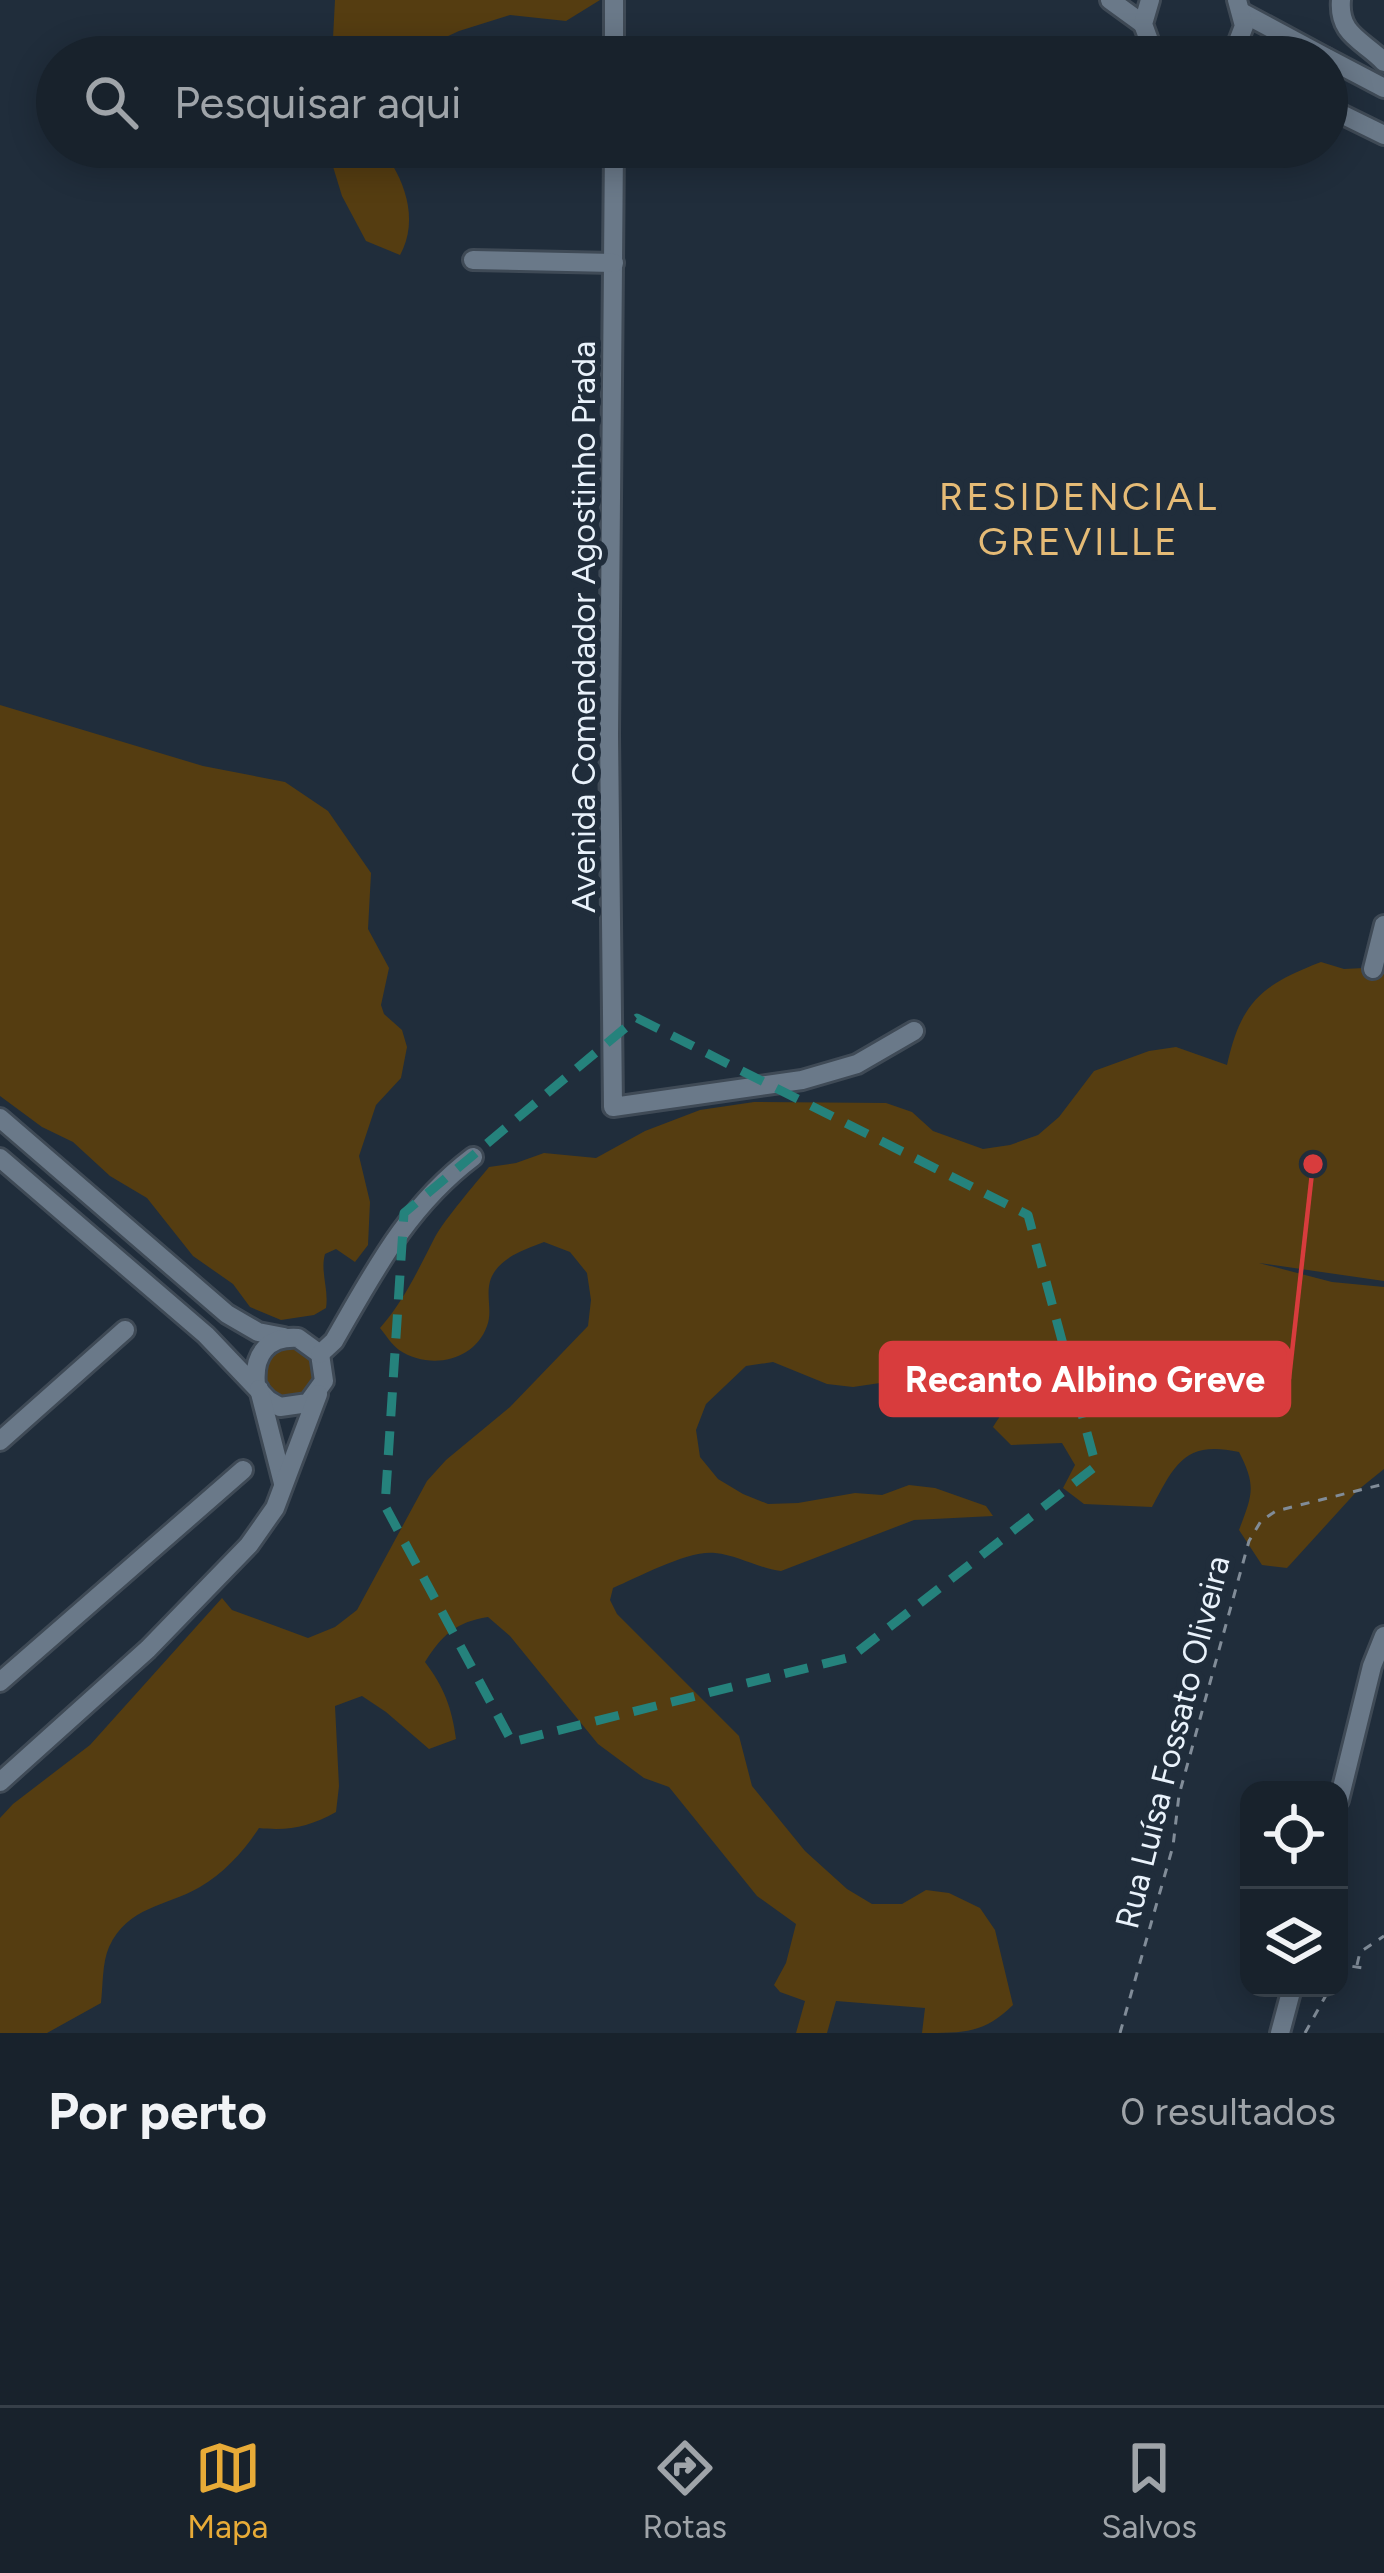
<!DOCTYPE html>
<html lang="pt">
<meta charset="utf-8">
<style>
:root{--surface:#18222c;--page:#252f38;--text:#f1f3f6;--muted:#9fa4a9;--line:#363f48;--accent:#e8ab37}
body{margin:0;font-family:Figtree,sans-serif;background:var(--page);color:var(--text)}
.controls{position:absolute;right:36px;bottom:36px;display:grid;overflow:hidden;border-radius:24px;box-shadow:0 6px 30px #0003}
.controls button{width:108px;height:108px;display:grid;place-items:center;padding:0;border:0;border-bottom:3px solid var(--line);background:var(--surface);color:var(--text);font:60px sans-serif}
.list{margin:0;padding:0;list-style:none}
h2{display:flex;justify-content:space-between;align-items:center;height:156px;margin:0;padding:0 48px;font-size:51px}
h2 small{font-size:39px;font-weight:400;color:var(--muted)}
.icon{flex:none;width:66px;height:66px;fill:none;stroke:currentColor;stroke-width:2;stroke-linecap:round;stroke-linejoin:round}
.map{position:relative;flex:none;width:1384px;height:2033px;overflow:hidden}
.search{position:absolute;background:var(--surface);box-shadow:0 6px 30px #0003;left:36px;right:36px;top:36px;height:132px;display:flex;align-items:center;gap:30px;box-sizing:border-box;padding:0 42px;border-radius:66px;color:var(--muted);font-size:45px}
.sheet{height:372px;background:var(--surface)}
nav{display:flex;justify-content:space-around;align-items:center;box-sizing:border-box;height:168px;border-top:3px solid var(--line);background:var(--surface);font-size:33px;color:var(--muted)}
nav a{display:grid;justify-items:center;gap:6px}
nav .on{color:var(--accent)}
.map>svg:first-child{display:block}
</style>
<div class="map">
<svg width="1384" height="2033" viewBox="0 0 1384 2033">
<rect width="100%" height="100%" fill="#202d3b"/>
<g fill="#553d11">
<path d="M335,0h265l-34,21 -56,-6 -51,16 -56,26h-71z"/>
<path d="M327,147h53c24,30 40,72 20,108l-34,-14 -24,-45z"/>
<path d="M0,705l203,61 82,16 43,29 43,62 -3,56 21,39 -8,37 3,9 18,16 5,17 -6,31 -25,27 -17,51 11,46 -2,43 -13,17 -19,-13 -11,5c-5,18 4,35 1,54l-12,7 -33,5 -31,-13 -17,-23 -40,-28 -46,-58 -37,-22 -37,-34 -31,-15 -42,-31z"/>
<path d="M1321,962l23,7 40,-2v314l-125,-18 73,19 52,5v182l-26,21 -71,78 -25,-3 -23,-35c13,-35 18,-43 0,-78 -54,-12 -64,12 -87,55l-68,-3 -21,-16 12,-23 -13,-22 -51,2 -18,-18c35,-56 44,-20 88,-21 18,-1 35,-6 54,-7 69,-4 115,56 138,-50l-25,-6 -80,15 -50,-5h-76l-25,15 -27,3 -58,-12 -52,24 -27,4 -26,-3 -54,-22 -27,4 -40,38 -10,26 4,27 18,22 25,15 25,10 30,-1 57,-10 27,2 27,-10 26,3 51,18 7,10 -79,4 -133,51c-23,-3 -44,-16 -66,-18 -27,-3 -76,24 -102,35l-3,12 7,14 122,122 13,50 53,65 42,38 25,15h30l24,-14 23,3 31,15 15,22 18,75c-29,28 -47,28 -91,28l3,-25 -89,-7 -9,32h-31l9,-32 -25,-9 -6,-7 12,-22 10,-39 -39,-28 -88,-109 -25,-9 -46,-34 -88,-108 -22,-19c-32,5 -46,18 -63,45 19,25 27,46 31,77l-27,10 -43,-37 -24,-16 -27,10 4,80 -3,26c-27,15 -47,19 -77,16 -15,23 -35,45 -59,59 -35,20 -72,19 -91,60 -7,16 -6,39 -8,56l-54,30h-47v-215l13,-14 77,-59 132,-147 10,12 76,28 27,-11 22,-17 70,-129 19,-21 64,-53 78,-81 3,-26 -4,-27 -17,-21 -26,-10c-17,7 -38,13 -49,29 -13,18 -1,38 -8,55 -13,36 -58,44 -88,24 -7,-5 -14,-16 -19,-22 24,-27 39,-60 55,-91 10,-18 40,-53 54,-70l27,-4 28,-10 52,5 49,-27 55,-21 54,-8 132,1 26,9 21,19 50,18 27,-4 28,-10 21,-18 35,-46 55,-20 27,-4 51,18c14,-63 34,-80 94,-103z"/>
<circle cx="289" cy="1372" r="25"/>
</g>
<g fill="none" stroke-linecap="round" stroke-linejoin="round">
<defs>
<g id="minor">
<path d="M1110,0l33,24"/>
<path d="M1150,0l-7,24 12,33"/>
<path d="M1341,0c-3,35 22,40 43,62"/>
<path d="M1243,13l82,44"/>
<path d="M614,57v-57"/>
<path d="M1232,57l12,-31 -7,-26"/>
<path d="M1327,58l57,30"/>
<path d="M1327,107l57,28"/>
<path d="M614,147l-5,588 4,372 189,-27 55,-16 57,-33"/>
<path d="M473,260l141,3"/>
<path d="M1373,969l11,-44"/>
<path d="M0,1118l227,196 31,18 26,5"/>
<path d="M0,1158l206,177 62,65 12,7 28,-4 16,-22 -4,-27 -22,-16c-31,-2 -45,17 -42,47"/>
<path d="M320,1354l14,-13c41,-71 73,-134 139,-184"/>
<path d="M259,1389l24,94"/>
<path d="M0,1441l125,-111"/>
<path d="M0,1682l243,-212"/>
<path d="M0,1782l148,-133 101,-104 26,-37 43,-114"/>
<path d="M1339,1800l33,-134 12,-30"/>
<path d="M1280,2033l12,-45"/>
</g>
</defs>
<use href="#minor" stroke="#3f4a56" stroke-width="24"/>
<g stroke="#818c98" stroke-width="3" stroke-dasharray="9 9" stroke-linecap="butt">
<path d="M1357,1965l3,-13 24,-16"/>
<path d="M1339,1977l11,-11 13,2"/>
<path d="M1120,2033l53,-187 6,-51 70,-254 12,-20 15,-10 108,-27"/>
<path d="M1305,2033l25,-45"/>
</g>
<use href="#minor" stroke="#6a7989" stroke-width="18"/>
</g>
<path fill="none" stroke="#25827c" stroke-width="9" stroke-dasharray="24 15" stroke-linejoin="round" d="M637,1018l391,197 68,251 -245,191 -339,85 -127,-236 19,-293z"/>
<g text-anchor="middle" stroke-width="12" stroke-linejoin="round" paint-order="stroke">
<g font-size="33" fill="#e9f2fb" stroke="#202d3b">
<text transform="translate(583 627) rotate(-90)" y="12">Avenida Comendador Agostinho Prada</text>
<text transform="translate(1172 1742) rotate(-76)" y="12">Rua Luísa Fossato Oliveira</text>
</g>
<g font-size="39" letter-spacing="3" fill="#e5bb76" stroke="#202d3b">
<text x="1079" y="510">RESIDENCIAL<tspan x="1079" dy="45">GREVILLE</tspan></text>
</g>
</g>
<path fill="none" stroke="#d83c3d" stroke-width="4.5" d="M1313 1164L1289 1379"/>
<circle fill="#d83c3d" stroke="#202d3b" stroke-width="4.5" cx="1313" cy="1164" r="12"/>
<rect fill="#d83c3d" stroke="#d83c3d" stroke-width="4.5" x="881" y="1343" width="408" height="72" rx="12"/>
<g font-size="36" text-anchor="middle" font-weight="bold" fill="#fff">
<text x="1085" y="1392">Recanto Albino Greve</text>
</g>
</svg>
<div class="controls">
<button><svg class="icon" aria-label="locate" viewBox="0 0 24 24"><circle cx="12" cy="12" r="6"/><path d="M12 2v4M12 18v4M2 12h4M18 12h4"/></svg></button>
<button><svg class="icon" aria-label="layers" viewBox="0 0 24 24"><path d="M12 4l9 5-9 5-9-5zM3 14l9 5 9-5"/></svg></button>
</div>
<div class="search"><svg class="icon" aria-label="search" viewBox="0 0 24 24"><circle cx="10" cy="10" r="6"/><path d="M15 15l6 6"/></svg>Pesquisar aqui</div>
</div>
<section class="sheet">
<h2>Por perto<small>0 resultados</small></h2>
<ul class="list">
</ul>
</section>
<nav>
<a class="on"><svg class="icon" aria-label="map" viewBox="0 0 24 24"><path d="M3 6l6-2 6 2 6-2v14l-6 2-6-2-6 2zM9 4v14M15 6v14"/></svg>Mapa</a>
<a><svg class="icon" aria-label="directions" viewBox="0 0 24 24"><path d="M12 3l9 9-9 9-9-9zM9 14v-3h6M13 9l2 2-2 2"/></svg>Rotas</a>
<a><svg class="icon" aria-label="saved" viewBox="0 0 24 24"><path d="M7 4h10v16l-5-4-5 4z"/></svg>Salvos</a>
</nav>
